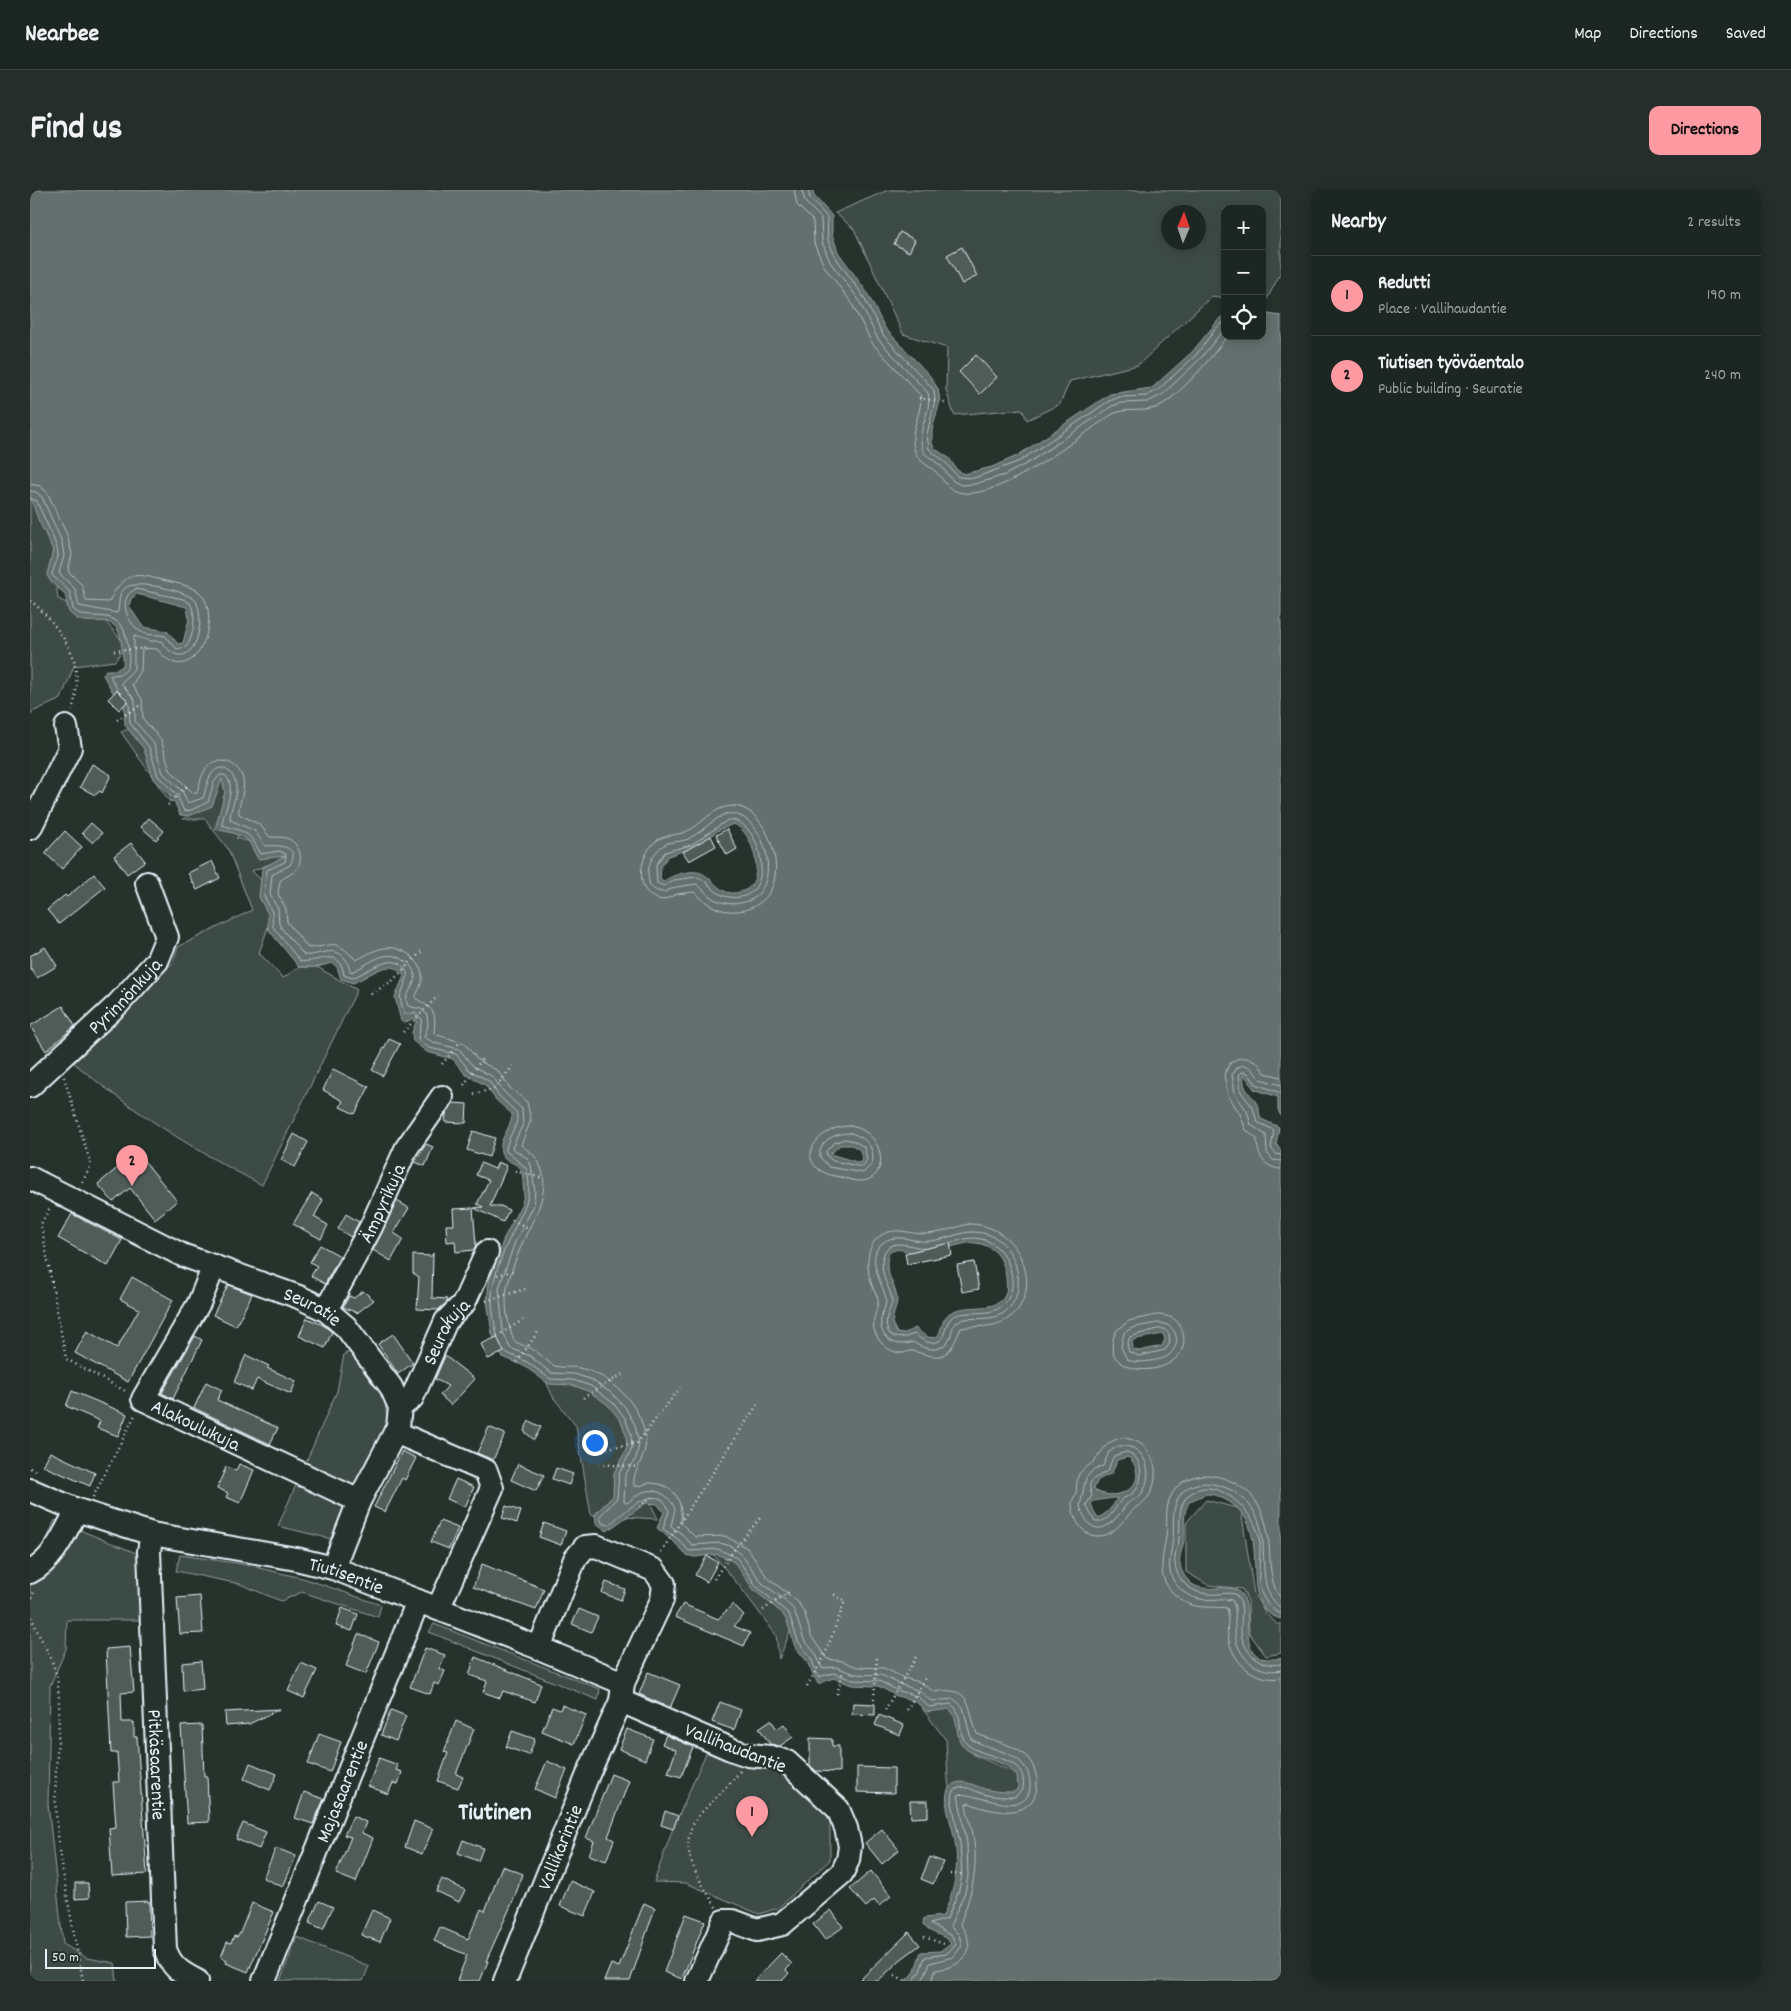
<!DOCTYPE html>
<meta charset="utf-8">
<style>
:root{--surface:#1c2622;--page:#252e2a;--text:#f1f3f6;--muted:#a0a5a5;--line:#3a4340;--accent:#ff9aa2}
body{margin:0;font-family:Dekko,sans-serif;background:var(--page);color:var(--text)}
.controls{position:absolute;right:15px;top:15px;display:grid;overflow:hidden;border-radius:10px;box-shadow:0 2px 12px #0003}
.controls button{width:45px;height:45px;display:grid;place-items:center;padding:0;border:0;border-bottom:1px solid var(--line);background:var(--surface);color:var(--text);font:25px sans-serif}
.compass{position:absolute;left:1131px;top:15px;width:45px;height:45px;border-radius:50%;background:var(--surface);box-shadow:0 2px 12px #0003;rotate:2deg}
.scale{position:absolute;left:15px;bottom:12px;width:111px;box-sizing:border-box;padding-left:5px;border:2px solid #e8f1f8;border-top:0;font-size:14px;line-height:18px;white-space:nowrap;color:#e8f1f8;-webkit-text-stroke:4px #26332d;paint-order:stroke}
.you{position:absolute;left:564px;top:1252px;width:18px;height:18px;margin:-12px;border:4px solid #fff;border-radius:50%;background:#1a73e8;box-shadow:0 0 0 8px #1a73e833}
.badge{display:grid;place-items:center;width:32px;height:32px;border-radius:50%;background:var(--accent);color:#111;font-size:16px;font-weight:700}
.pin{position:absolute;translate:-50% -41px;filter:drop-shadow(0 1px 2px #0008)}
.pin::after{content:'';position:absolute;top:26px;width:18px;height:15px;background:inherit;clip-path:polygon(0 0,100% 0,50% 100%)}
.list{margin:0;padding:0;list-style:none}
h2{display:flex;justify-content:space-between;align-items:center;height:65px;margin:0;padding:0 20px;font-size:21px}
h2 small{font-size:16px;font-weight:400;color:var(--muted)}
.list li{display:grid;grid-template-columns:32px 1fr auto;gap:15px;align-items:center;box-sizing:border-box;height:80px;padding:0 20px;border-top:1px solid var(--line)}
.list b{display:block;font-size:19px;white-space:nowrap}
.list p{margin:0;font-size:16px;white-space:nowrap;color:var(--muted)}
.list em{font-size:16px;font-style:normal;color:var(--muted)}
.icon{flex:none;width:28px;height:28px;fill:none;stroke:currentColor;stroke-width:2;stroke-linecap:round;stroke-linejoin:round}
.map{position:relative;flex:none;width:1251px;height:1791px;overflow:hidden;border-radius:10px}
header{display:flex;align-items:center;gap:30px;box-sizing:border-box;height:70px;padding:0 25px;background:var(--surface);border-bottom:1px solid var(--line)}
header strong{font-size:24px}
nav{display:flex;gap:28px;margin-inline-start:auto;font-size:18px}
.intro{display:flex;align-items:center;justify-content:space-between;box-sizing:border-box;height:120px;padding:0 30px}
h1{margin:0;font-size:35px}
.button{padding:12px 22px;border-radius:10px;background:var(--accent);color:#111;font-size:18px;font-weight:700}
main{display:flex;gap:30px;padding:0 30px}
aside{flex:1;background:var(--surface);border-radius:10px;box-shadow:0 2px 12px #0003}
.map>svg:first-child{display:block}
</style>
<header>
<strong>Nearbee</strong>
<nav><a>Map</a><a>Directions</a><a>Saved</a></nav>
</header>
<div class="intro"><h1>Find us</h1><a class="button">Directions</a></div>
<main>
<div class="map">
<svg width="1251" height="1791" viewBox="0 0 1251 1791">
<rect width="100%" height="100%" fill="#26332d"/>
<filter id="ink" filterUnits="userSpaceOnUse"><feTurbulence type="fractalNoise" baseFrequency=".02" numOctaves="2"/><feDisplacementMap in="SourceGraphic" scale="10" xChannelSelector="R" yChannelSelector="G"/><feConvolveMatrix kernelMatrix="1 2 1 2 8 2 1 2 1" color-interpolation-filters="sRGB"/></filter>
<g filter="url(#ink)">
<g fill="#3e4b47" stroke="#939ea0" fill-rule="evenodd">
<path d="M858,0h393v82l-15,29h-4v-92h-37v89l-13,-2 -74,69 -68,16 -10,23 -33,16 -5,-11 -68,6 -8,-25 1,-42 -44,-14 -49,-105 -19,-16zM1138,22h30v30h-30z"/>
<path d="M0,302l19,26 9,81 47,22 21,24 -11,16 -41,5 -13,33 -29,13 -2,3z"/>
<path d="M110,534l31,51 -1,27 -49,-70z"/>
<path d="M198,557l44,72 -36,19 25,7 29,11 -38,15 40,40 -24,16 -9,26 24,25 16,-11h18l40,23 -95,195c-66,-34 -131,-74 -188,-122l62,-60 37,-41 5,-15 74,-37 -24,-61 -23,-30h-22l31,-22z"/>
<path d="M323,1161l31,47 5,30 -58,111 -53,-13 59,-135 7,-37z"/>
<path d="M513,1185l58,4 44,67 -9,27 22,46 -67,-4 -15,-89 -23,-29z"/>
<path d="M1176,1310l35,9 13,85 12,20 12,11 3,-2v30l-15,3 -17,-23 -1,-32 -6,-12 -34,-4 -22,-13v-49z"/>
<path d="M25,1330l86,35 1,65h-75l-1,29 -16,37 -2,118 15,140 24,14 28,5 2,18h-87v-411l7,-7z"/>
<path d="M698,1349l69,76 -18,44 -3,-24 -35,-47 -39,-47z"/>
<path d="M150,1365l62,9 64,15 75,26 -3,12 -76,-25 -21,9 -41,-17 -64,-13z"/>
<path d="M404,1434l166,65 -2,11 -169,-68z"/>
<path d="M914,1494l30,71 56,24 12,12 -90,19 -4,-30 -2,-40 -25,-33z"/>
<path d="M679,1556l60,17 61,52v45l-52,48 -19,6 -73,-31 -32,-1 18,-51z"/>
<path d="M267,1747l72,29 -6,15h-83z"/>
</g>
<path fill="#636f6d" stroke="#98a3a5" fill-rule="evenodd" d="M0,0h783l1,6 18,20v18l6,18 28,39 19,37 45,48 8,13 2,12 -8,29v13l2,5 15,10 8,12 7,4 28,-7 25,-11 93,-62 42,-6 40,-36 28,-34 5,-3v21h37v-23l19,3v800l-3,-6v-13l-24,-8 -10,-15c-3,18 10,20 14,33 2,4 1,8 3,12l18,8 -3,17 5,7v468c-49,-13 -4,-84 -50,-116 -8,-5 -16,-9 -25,-9l-16,7c-8,11 -5,24 -6,37 0,9 -6,17 -4,26 1,8 6,15 12,20 15,11 40,-4 50,11 14,18 -10,73 39,63v323h-376l9,-8 7,-21 19,-1 11,-7c-6,-11 -22,-9 -28,-20l1,-6 19,-2c12,-27 17,-50 11,-80 -3,-15 -11,-31 -6,-47 12,-15 28,-1 41,1 8,2 17,2 25,2l4,-4 -1,-12c-13,-18 -37,-15 -52,-28 -12,-10 -4,-30 -16,-39l-22,3 -12,-11 -18,-5 -19,-10 -26,-1 -19,-7 -15,6 -12,-24 -11,-13 -8,-26 -5,-8 -28,-23 -20,-28 -17,-8 -22,3 -9,-2 -11,-12 -18,-15 7,-16 -7,-8 -11,-1 -39,28 -11,-8 -1,-9 18,-18 1,-23 13,-25 -1,-13 -5,-14 -14,-17 -19,-13 -16,-6 -23,-1 -25,-18 -21,-9 -4,-4 -7,-20 -5,-32 2,-19 15,-44 18,-35 2,-8 -2,-25c-5,-7 -15,-8 -19,-14 -9,-13 10,-29 9,-42l-16,-14 -11,-15 -20,-11 -12,-15 -26,-7 -14,-11 -1,-9 5,-12 -4,-2 -8,5 -4,-2 -6,-24 9,-21c-13,-21 -35,1 -51,7l-12,-4 -4,-12 -5,-4 -15,4h-18l-31,-38v-15l-9,-17 3,-29 23,-12 -27,3 -10,-19 -15,-7 -18,-4 10,-37 -3,-13 -10,27 -23,10 -9,-1 -7,-17 -20,-19 -9,-30 -19,-24 -1,-20 -9,-9 -12,-21 3,-5h10l7,-4c1,-6 -1,-13 -1,-19 -4,-44 -35,-13 -52,-34 -4,-5 -3,-12 -5,-19l-14,-12 -4,-7 6,-25 -15,-31 -8,-23zM107,404l50,13 2,12 -6,24 -5,1 -11,-13 -24,-4 -14,-21 2,-7zM703,634c20,5 35,59 10,67 -21,8 -26,-9 -40,-17 -10,-6 -32,1 -40,8l-3,-3 1,-13 7,-10 32,-11 17,-14zM810,955h12l8,5 2,9 -2,4 -30,-9zM937,1053c9,-1 19,1 26,7 8,6 12,17 13,27 7,43 -37,23 -56,36 -8,5 -8,15 -12,23 -11,5 -15,-3 -23,-8l-12,6 -6,-1 -5,-10c0,-8 5,-15 5,-23 -1,-17 -15,-28 -8,-47 8,-7 17,-1 27,-1 19,0 33,-5 51,-9zM1133,1144l2,5 -3,7 -23,5 -6,-2 -1,-8 4,-2zM1097,1267l4,2c19,26 -12,44 -35,32l-2,-3 4,-8 14,-7 5,-13zM1083,1308h4c-4,9 -11,17 -20,20l-6,-14 2,-3z"/>
<g fill="none" stroke-linecap="round" stroke-linejoin="round">
<g stroke="#b3bdc0" stroke-width="1">
<path d="M764,0l3,15 16,16 1,22 10,23 27,36 21,41 49,53c1,18 -12,33 -7,52 3,14 13,16 22,24 8,8 11,17 22,20 40,11 120,-55 153,-77 13,-8 29,-2 44,-7 22,-8 58,-52 72,-72"/>
<path d="M772,0l3,12 16,16 1,24 8,20 27,35 21,42 50,54c5,20 -14,36 -4,60l17,13 12,15 8,4 14,-1 30,-9 26,-14 81,-55 9,-3 26,-1 15,-7 38,-36 25,-31"/>
<path d="M778,0l2,8 17,19 1,23 8,18 26,36 21,41 51,55 1,10 -8,34 2,15 16,13 13,15 16,1 46,-17 89,-60 11,-4 26,-1 12,-6 38,-35 20,-27 9,-7"/>
<path d="M0,294l10,2 7,6 20,43 5,19 -4,17 14,14 4,16 23,1c9,-18 18,-31 41,-25 13,4 38,7 48,14 28,22 -4,106 -41,58l-15,-1 -1,23 -9,14 10,14 1,20 18,21 9,30 23,23h4c2,-8 4,-16 8,-23 10,-15 31,-10 37,6 5,14 -4,25 -3,38l21,11 10,12c5,0 11,0 16,1 13,4 19,21 10,32 -4,5 -12,6 -16,11l-2,13 8,15 1,13 21,26c28,-2 25,-11 48,12 9,-4 18,-11 29,-12 15,-3 36,11 37,27 1,9 -4,15 -7,23 20,13 21,12 19,36l30,9 14,17 20,11 11,16 18,15 4,18 -10,25c6,5 12,8 17,16 16,30 -5,56 -16,83 -6,14 -12,30 -15,44 -3,16 1,39 7,53 8,5 17,6 24,12 5,3 9,9 15,12 6,4 19,1 26,3 31,6 62,36 66,68 4,23 -14,33 -11,50 5,1 9,-2 15,-3 26,0 34,18 32,40l14,14 30,-1 22,12 20,29 31,25 7,12 6,22 16,23 15,2 15,6 27,1 20,10 16,4 14,10c39,-7 33,15 43,42 16,7 36,10 49,22 15,15 17,47 -8,54 -15,4 -35,-1 -49,-7l-3,1c1,11 6,21 7,31 6,35 -1,57 -13,89 19,26 5,42 -24,46l-5,11"/>
<path d="M0,301l6,1 6,5 20,45 2,14 -5,17 16,16 4,17 38,7c4,-8 -1,-18 8,-25 11,-9 63,3 71,13 12,25 -6,80 -35,40h-11l-16,-5v33l-13,14 14,17v21l19,23 9,29 19,18 6,12 15,-5c3,-7 3,-16 8,-23 9,-15 24,-3 25,11 1,12 -6,22 -6,34l25,11 10,15c13,-1 36,-1 25,19l-18,10 -2,20 8,14 1,15 3,5 22,26c13,2 28,-10 40,2 4,4 4,10 7,15 18,-7 34,-26 54,-11 6,4 10,10 10,17 -1,8 -8,14 -9,22l2,6 13,3 6,6 1,10 -4,12 11,6 24,6 14,17 20,11 11,15 18,17 1,15 -11,24 15,10 4,7 4,26 -2,16 -18,35 -16,46 4,43 7,17 20,8 21,17 23,1 16,5 20,13 15,15 10,18 4,19 -3,14 -11,17 -1,27 3,1c5,-3 10,-9 16,-11 14,-5 28,5 32,17l-4,17 12,9 9,10 28,-2 11,3 10,8 21,29 22,16 10,11 10,30 12,14 6,14 13,-1 20,7 26,1 21,10 18,6 11,10 23,-2 9,8 8,32c20,12 58,13 59,44 2,41 -59,7 -72,12l9,48 1,33 -3,16 -15,34 9,9 3,11 -9,11 -23,6 -8,18"/>
<path d="M0,308l7,3c4,12 22,45 21,55 -1,6 -5,12 -6,19l18,17 3,17c16,15 35,-2 50,19 4,9 10,36 2,43 -4,4 -10,3 -15,5l7,13"/>
<path d="M106,399l47,10 7,4c7,12 4,33 -4,44l-9,2 -12,-13c-8,-2 -17,0 -24,-4 -14,-9 -25,-35 -5,-43z"/>
<path d="M99,512l1,21 19,24 9,29 19,19 7,16 7,-1 17,-8 6,-20 6,-7h5c13,13 -2,35 -3,50 25,8 26,5 39,29l18,-3 7,3 -1,8 -18,8 -3,26 8,16 1,15 27,34c12,3 33,-10 40,2 3,4 3,8 4,12l8,3c15,-5 48,-33 56,-2l-8,21 4,17 11,-1 7,6 -4,20 11,9 27,6 13,16 20,11 10,15 17,16c5,13 -10,25 -10,39l20,17c9,28 -5,45 -16,70 -7,14 -14,32 -17,48 -3,16 1,34 4,50"/>
<path d="M705,616c29,3 46,50 39,75 -6,26 -35,36 -58,27 -9,-4 -15,-10 -22,-16l-17,2 -14,6c-30,-3 -25,-43 -8,-58 9,-8 20,-6 30,-10 19,-7 25,-26 50,-26z"/>
<path d="M695,624c42,-7 63,83 15,89 -8,2 -18,0 -26,-4 -7,-4 -11,-10 -17,-15l-21,3 -12,5c-7,0 -13,-3 -15,-10 -4,-15 5,-33 19,-39 7,-2 15,-1 22,-5 13,-7 22,-18 35,-24z"/>
<path d="M698,630c35,-3 52,85 1,77 -16,-2 -19,-16 -32,-20l-23,3 -10,6 -7,-3 -1,-18 9,-13 26,-7z"/>
<path d="M1251,887l-16,-4 -8,-11 -8,-4h-10l-9,5 -6,12 4,20 12,19 6,16 11,9c0,16 7,29 24,30"/>
<path d="M1251,895l-21,-6c-7,-8 -10,-17 -22,-12l-6,8 3,19 12,17 4,14 15,10 1,18 6,7 8,1"/>
<path d="M1251,903l-25,-9 -9,-12h-5l-3,3 2,17 12,16 4,14 17,8 -3,18 5,6 5,1"/>
<path d="M820,936c37,5 41,56 9,55 -5,0 -10,-2 -15,-3 -6,-2 -13,-2 -19,-5 -33,-16 -2,-48 25,-47z"/>
<path d="M820,943c15,3 26,15 22,31l-9,9 -34,-6 -9,-10c-2,-17 16,-24 30,-24z"/>
<path d="M815,949l9,2 10,6 3,12 -4,8 -30,-6 -6,-5 -1,-5 8,-8z"/>
<path d="M939,1034c52,-1 79,70 37,96 -15,9 -29,5 -45,8 -12,28 -16,34 -47,23 -4,-1 -8,2 -11,2 -11,0 -20,-6 -25,-15 -9,-14 -2,-22 0,-36 1,-5 -5,-12 -6,-17 -6,-16 -7,-39 8,-49 15,-10 29,-2 45,-2 15,0 29,-7 44,-10z"/>
<path d="M941,1042c10,0 21,2 29,9 19,15 27,54 5,71 -17,12 -36,2 -48,10 -5,3 -5,9 -6,13 -7,19 -25,16 -38,7 -16,6 -34,-2 -32,-23 0,-6 5,-11 5,-18 0,-14 -25,-45 -1,-60 14,-8 30,2 45,0 14,-1 27,-8 41,-9z"/>
<path d="M893,1058c-8,-1 -16,-4 -24,-4 -19,0 -19,22 -14,36 2,6 6,12 7,19 1,6 -4,12 -5,18 -4,22 12,24 27,17 10,7 17,13 28,5l6,-17 4,-5c16,-9 37,2 52,-13 18,-18 4,-57 -19,-64 -12,-4 -22,-1 -34,3"/>
<path d="M1127,1125c11,0 21,3 25,15 17,50 -91,55 -66,1l13,-10z"/>
<path d="M1127,1133c18,-1 27,19 12,32 -5,4 -13,5 -19,6 -8,1 -16,2 -23,-2l-6,-12 3,-14 8,-5z"/>
<path d="M1128,1139h7l4,5 1,9 -5,7 -26,6 -10,-4 -2,-7 3,-8z"/>
<path d="M475,1162l22,10 23,17 23,1 18,6 22,17 12,15 6,16 1,15 -13,25 -2,24 -17,18 2,7 7,2c13,-11 50,-47 60,-14l-6,18 15,10 11,12 29,-2 19,9 20,29 32,27 9,27 13,17 7,19 15,-4 20,7 26,1 20,10 18,5 12,11 22,-3c14,10 5,29 16,40 17,16 62,10 56,45l-8,8c-9,0 -20,0 -28,-2 -11,-2 -24,-14 -34,-3l-1,10 8,41 2,32 -3,15 -12,29 -17,5 22,12 4,9 -10,9 -21,3 -5,14 -7,10"/>
<path d="M1091,1248c30,0 42,32 29,56 -5,9 -13,11 -19,18 -9,10 -18,24 -33,24 -15,1 -26,-19 -26,-32 0,-5 3,-7 4,-11 1,-7 0,-12 3,-19 5,-7 13,-9 17,-15 8,-10 11,-18 25,-21z"/>
<path d="M1089,1256c26,-3 36,27 23,47 -4,6 -11,7 -15,11 -4,4 -6,9 -10,13 -18,20 -30,11 -37,-11l6,-28 6,-7 11,-5 6,-14z"/>
<path d="M1097,1262c16,5 18,28 7,40 -3,4 -10,5 -13,8 -7,9 -12,23 -26,22l-9,-17 6,-9c-7,-19 4,-16 15,-25 3,-3 4,-11 7,-15z"/>
<path d="M1251,1408c-21,-25 0,-65 -29,-102 -21,-22 -64,-33 -81,0 -7,13 -3,27 -5,41 -4,25 -11,43 14,62 15,11 30,7 47,9 3,8 -1,18 1,27 3,27 26,47 53,43"/>
<path d="M1251,1418c-34,-25 0,-76 -38,-110 -19,-16 -56,-25 -67,5 -4,11 -2,23 -3,34 -2,23 -11,38 12,56 15,11 31,4 47,7 6,10 2,20 3,32 1,24 22,43 46,38"/>
<path d="M1251,1424c-9,-4 -16,-12 -20,-22 -6,-17 2,-38 -2,-56 -6,-27 -48,-67 -73,-38 -9,11 -5,27 -7,41 0,6 -4,12 -4,18 -2,20 14,36 34,37 9,1 18,-2 26,0 11,11 5,24 6,38 2,20 19,36 40,32"/>
</g>
</g>
<g fill="#505c59" stroke="#e8f1f8">
<path d="M870,42l15,8 -6,12 -15,-8z"/>
<path d="M932,57l15,29 -15,8 -15,-29z"/>
<path d="M946,165l21,22 -17,17 -21,-22z"/>
<path d="M87,500l11,11 -9,9 -11,-11z"/>
<path d="M62,574l19,11 -9,18 -2,-2 -5,4 -15,-8z"/>
<path d="M119,628l15,13 -8,9 -15,-13z"/>
<path d="M61,633l11,10 -9,10 -11,-10z"/>
<path d="M697,639l10,20 -10,6 -11,-20z"/>
<path d="M35,641l17,16 -20,22 -17,-16z"/>
<path d="M681,646l5,10 -27,15 -6,-9z"/>
<path d="M101,653l14,18 -18,13 -13,-18z"/>
<path d="M182,671l8,17 -23,12 -9,-17z"/>
<path d="M64,684l11,13 -46,37 -12,-14 18,-15 2,2z"/>
<path d="M15,757l12,19 -20,12 -7,-11v-11z"/>
<path d="M33,816l12,20 -29,25 -16,-25z"/>
<path d="M359,849l11,5 -17,32 -11,-6z"/>
<path d="M303,879l36,18 -14,27 -15,-7 3,-6 -20,-11z"/>
<path d="M423,913l14,1 -1,19 -21,-1 1,-7z"/>
<path d="M443,941l22,7 -6,19 -22,-7z"/>
<path d="M264,944l14,8 -13,25 -14,-7z"/>
<path d="M396,954l7,3 -8,19 -10,-4z"/>
<path d="M107,962l40,49 -22,18 -25,-31 -17,14 -15,-18z"/>
<path d="M468,972l9,4 -17,40h11l8,4 -6,12 -29,-14 9,-1 -6,-3 12,-24 -13,-5 5,-12 14,6z"/>
<path d="M282,1003l11,7 -9,17 14,8 -7,14 -28,-15z"/>
<path d="M367,1011l12,7 -15,25 9,6 -12,22 -18,-11z"/>
<path d="M443,1018l3,37 -3,5 -17,2 -1,-11 -8,1 -1,-17h8l-1,-16z"/>
<path d="M42,1024l50,26 -14,26 -50,-28z"/>
<path d="M316,1024l13,8 -8,15 -13,-8z"/>
<path d="M920,1053l2,12 -45,9 -2,-11z"/>
<path d="M290,1055l20,11 -15,28 -14,-8 6,-10 -7,-4z"/>
<path d="M403,1063l-1,45 15,1v3l-9,8 -21,-1 2,-32 -6,-4v-18l19,1z"/>
<path d="M944,1072l5,27 -17,3 -5,-27z"/>
<path d="M102,1087l41,23 -45,82 -53,-29 12,-22 30,17 22,-39 -19,-10z"/>
<path d="M198,1095l24,9 -16,32 -23,-11z"/>
<path d="M333,1101l11,9 -17,13 -14,-6 6,-11 5,2z"/>
<path d="M277,1128l16,7 9,7 -7,16 -26,-12z"/>
<path d="M363,1144l20,29 -15,11 -20,-30z"/>
<path d="M165,1146l7,4 -29,59 -11,-6z"/>
<path d="M467,1147l7,15 -16,7 -7,-15z"/>
<path d="M216,1165l23,11 -2,2 29,13 -5,13 -34,-15 -5,11 -18,-8z"/>
<path d="M415,1166l30,23 -24,26 -11,-10 8,-9 -13,-7z"/>
<path d="M176,1192l16,8 -5,10 61,28 -8,16 -76,-36z"/>
<path d="M42,1201l55,23 -9,22 -21,-8 3,-7 -34,-15z"/>
<path d="M499,1231l12,6 -7,13 -10,-9z"/>
<path d="M459,1237l16,7 -12,26 -16,-7z"/>
<path d="M372,1261l14,7 -11,22 -3,-2 -17,34 -11,-5z"/>
<path d="M20,1262l45,21 -5,13 -47,-20z"/>
<path d="M209,1274l15,6 -14,33 -14,-6 2,-4 -11,-5 9,-21 10,4z"/>
<path d="M488,1274l26,11 -8,16 -25,-11z"/>
<path d="M526,1278l17,6 -4,11 -17,-6z"/>
<path d="M426,1289l18,8 -9,20 -18,-8z"/>
<path d="M476,1316l15,5 -4,12 -15,-5z"/>
<path d="M410,1331l18,7 -9,21 -18,-7z"/>
<path d="M514,1333l22,8 -5,14 -22,-8z"/>
<path d="M677,1366l11,6 -11,20 -12,-7z"/>
<path d="M452,1374l62,25 -8,21 -63,-23z"/>
<path d="M576,1392l19,7 -4,11 -19,-7z"/>
<path d="M170,1406l3,37 -23,1 -3,-36z"/>
<path d="M653,1414l35,15 15,-15 11,11 -10,11 16,7 -6,13 -69,-29z"/>
<path d="M312,1418l16,6 -6,17 -16,-5z"/>
<path d="M549,1419l19,8 -7,15 -19,-8z"/>
<path d="M328,1444l21,8 -13,32 -20,-8z"/>
<path d="M100,1457l4,45 -13,1 1,29h12v15h3l10,137 -35,2 -3,-48 7,-1 -3,-45h6l-2,-29h-6l-5,-104z"/>
<path d="M395,1458l20,7 -6,14 6,2 -6,14 -5,-2 -4,11 -20,-7z"/>
<path d="M445,1467l66,27 -6,18 -32,-11 -3,7 -17,-6 4,-11 -18,-6z"/>
<path d="M171,1471l2,28 -20,2 -1,-28z"/>
<path d="M271,1473l16,7 -13,28 -16,-7z"/>
<path d="M618,1482l32,13 -10,23 -31,-14z"/>
<path d="M690,1512l21,8 -7,20 -22,-8z"/>
<path d="M823,1513l22,1v11l-23,-1z"/>
<path d="M532,1515l24,10 -12,29 -32,-13 10,-24 8,3z"/>
<path d="M250,1519l-31,15 -23,2 -1,-14z"/>
<path d="M361,1520l15,6 -10,25 -15,-6z"/>
<path d="M849,1525l25,10 -4,10 -25,-10z"/>
<path d="M741,1530l6,9 7,-5 9,13 -13,9 -10,-2 -11,-16z"/>
<path d="M426,1531l18,8 -18,45 7,3 -5,11 -20,-7 10,-28 -4,-1z"/>
<path d="M172,1535l2,51h3l2,46 -22,1 -6,-97z"/>
<path d="M597,1539l26,10 -8,21 -26,-11z"/>
<path d="M482,1541l23,8 -6,16 -23,-8z"/>
<path d="M289,1544l22,8 -11,30 -22,-8z"/>
<path d="M636,1545l27,12 -12,30 -13,-4 8,-23 -14,-6z"/>
<path d="M780,1548l22,1v7h7v26l-23,-1 -6,-6z"/>
<path d="M349,1568l19,7 -2,5 6,2 -4,12 -5,-1 -5,11 -20,-8z"/>
<path d="M517,1571l20,9 -12,28 -20,-9z"/>
<path d="M220,1573l27,11 -7,16 -26,-11z"/>
<path d="M827,1577l37,1v25l-37,-1z"/>
<path d="M581,1584l18,7 -21,56 6,3 -8,21 -17,-6 5,-14 -8,-3z"/>
<path d="M274,1602l20,7 -11,25 -18,-6z"/>
<path d="M880,1611h18v16l-17,1z"/>
<path d="M635,1621l13,5 -5,13 -12,-4z"/>
<path d="M323,1626l13,6 -4,11 11,5 -17,44 -20,-8 15,-37 -7,-2z"/>
<path d="M384,1631l19,8 -11,25 -17,-7z"/>
<path d="M213,1633l23,9 -7,17 -23,-10z"/>
<path d="M852,1639l17,21 -17,14 -17,-21z"/>
<path d="M433,1650l20,8 -5,13 -20,-8z"/>
<path d="M246,1658l20,8 -13,31 -20,-9z"/>
<path d="M900,1667l13,5 -10,22 -12,-5z"/>
<path d="M472,1676l21,8 -10,27 -27,60h2l-8,20h-23l10,-26 -33,-14 6,-14 28,12 13,-30 4,2z"/>
<path d="M841,1681l20,25 -12,10 -5,-6 -8,7 -16,-18z"/>
<path d="M412,1689l23,11 -6,12 -23,-11z"/>
<path d="M540,1691l25,11 -10,24 -25,-10z"/>
<path d="M45,1693h13l1,15 -14,1z"/>
<path d="M119,1711l1,35 -24,1 -1,-35z"/>
<path d="M289,1711l14,6 -10,22 -14,-6z"/>
<path d="M222,1713l22,9 -26,60 -22,-9 1,-3 -6,-3 6,-15 4,1 3,-7 3,1 3,-4z"/>
<path d="M614,1713l11,5 -25,73h-26l7,-17 8,3z"/>
<path d="M342,1720l18,8 -10,24 -19,-7z"/>
<path d="M801,1720l12,17 -18,13 -12,-16z"/>
<path d="M656,1724l19,7 -23,58 -18,-7z"/>
<path d="M879,1742l11,13 -20,15 -22,21h-19z"/>
<path d="M751,1763l11,11 -6,6 3,3 -7,8h-28z"/>
</g>
<g fill="none" stroke-linecap="round" stroke-linejoin="round">
<defs>
<g id="minor">
<path d="M0,638l40,-80 -4,-21"/>
<path id="s1" d="M0,896l88,-82 39,-43 10,-24 -20,-54"/>
<path id="s2" d="M0,988l152,77 117,42 27,13 20,17 45,60 9,20 -2,20 -39,74 -26,67"/>
<path id="s3" d="M184,1076l-15,37 -56,96 216,102"/>
<path id="s4" d="M296,1120l45,-83 35,-78 36,-52"/>
<path id="s5" d="M370,1217l12,-9 34,-77 18,-18 23,-51"/>
<path d="M365,1242l91,39 6,17 -54,121"/>
<path id="s6" d="M0,1300l47,20 75,24 144,25 37,9 206,80 84,35 -2,18 -32,71 -84,209"/>
<path id="s7" d="M122,1344l-3,17 16,398c6,18 16,24 32,32"/>
<path d="M0,1382c24,-12 35,-40 47,-62"/>
<path d="M509,1458l36,-89 10,-12 11,-1 58,24 10,14 -2,16 -39,83"/>
<path d="M591,1511l112,49 15,5 23,2 16,5 51,47 8,19 4,18 -2,14 -6,13 -60,51 -25,6 -24,-9h-9l-27,60"/>
<path id="s8" d="M234,1791l154,-380"/>
</g>
</defs>
<use href="#minor" stroke="#e8f1f8" stroke-width="26"/>
<g stroke="#e8f1f8" stroke-width="2.5" stroke-dasharray="1 4" stroke-linecap="butt">
<path d="M889,208l26,5"/>
<path d="M0,411c14,8 40,42 44,59 4,17 3,34 -2,50"/>
<path d="M84,461l33,-3"/>
<path d="M87,530l24,-15"/>
<path d="M138,615l20,-20"/>
<path d="M341,804l21,-13 30,-30"/>
<path d="M373,842l35,-36"/>
<path d="M412,874l17,-21"/>
<path d="M34,887l27,88 -9,18"/>
<path d="M434,895l18,-26"/>
<path d="M444,904l20,-5 19,-23"/>
<path d="M485,981l27,7"/>
<path d="M19,1019l-8,15 25,135 61,33"/>
<path d="M482,1030l18,9"/>
<path d="M467,1085l16,-4"/>
<path d="M456,1111l39,-12"/>
<path d="M467,1146l26,-16"/>
<path d="M487,1172l21,-30"/>
<path d="M553,1208l40,-24"/>
<path d="M577,1258l30,-5 43,-55"/>
<path d="M569,1274l39,3"/>
<path d="M0,1278l8,4"/>
<path d="M63,1307l42,-82"/>
<path d="M609,1316l13,-9"/>
<path d="M631,1362l96,-147"/>
<path d="M684,1389l19,-28 27,-33"/>
<path d="M0,1413l4,-12"/>
<path d="M733,1420l27,-19"/>
<path d="M0,1422c7,26 26,46 28,74 4,41 -5,84 -2,126 4,57 17,113 27,169"/>
<path d="M777,1496l17,-29 21,-56 -12,-7"/>
<path d="M807,1504l6,-23"/>
<path d="M844,1509l3,-43"/>
<path d="M855,1520l31,-53"/>
<path d="M877,1520l19,-34"/>
<path d="M920,1684h11"/>
<path d="M686,1717c-18,-30 -43,-62 -15,-94 13,-14 27,-26 39,-42"/>
<path d="M894,1747l23,8"/>
<path d="M865,1785l11,6"/>
</g>
<use href="#minor" stroke="#26332d" stroke-width="22"/>
</g>
</g>
<g text-anchor="middle" stroke-width="5" stroke-linejoin="round" paint-order="stroke">
<g font-size="20" fill="#e8f1f8" stroke="#26332d">
<text dy="7" stroke="none"><textPath href="#s1" startOffset="131">Pyrinnönkuja</textPath></text>
<text dy="7" stroke="none"><textPath href="#s4" startOffset="121">Ämpyrikuja</textPath></text>
<text dy="7" stroke="none"><textPath href="#s2" startOffset="311">Seuratie</textPath></text>
<text dy="7" stroke="none"><textPath href="#s5" startOffset="90">Seurakuja</textPath></text>
<text dy="7" stroke="none"><textPath href="#s3" startOffset="210">Alakoulukuja</textPath></text>
<text dy="7" stroke="none"><textPath href="#s6" startOffset="329">Tiutisentie</textPath></text>
<text transform="translate(706 1557) rotate(21)" y="7">Vallihaudantie</text>
<text dy="7" stroke="none"><textPath href="#s7" startOffset="231">Pitkäsaarentie</textPath></text>
<text dy="7" stroke="none"><textPath href="#s8" startOffset="205">Majasaarentie</textPath></text>
<text transform="translate(529 1657) rotate(-68)" y="7">Vallikarintie</text>
</g>
<g font-size="25" font-weight="bold" fill="#e8f1f8" stroke="#26332d">
<text x="465" y="1629">Tiutinen</text>
</g>
</g>
</svg>
<div class="controls">
<button>+</button>
<button>−</button>
<button><svg class="icon" aria-label="locate" viewBox="0 0 24 24"><circle cx="12" cy="12" r="6"/><path d="M12 2v4M12 18v4M2 12h4M18 12h4"/></svg></button>
</div>
<svg class="compass" viewBox="-18 -18 36 36"><path d="M0-13l5 13h-10z" fill="#e53935"/><path d="M0 13l5-13h-10z" fill="#a0a5a5"/></svg>
<div class="scale">50 m</div>
<div class="you"></div>
<div class="pin badge" style="left:722px;top:1647px">1</div>
<div class="pin badge" style="left:102px;top:996px">2</div>
</div>
<aside>
<h2>Nearby<small>2 results</small></h2>
<ul class="list">
<li><span class="badge">1</span><div><b>Redutti</b><p>Place · Vallihaudantie</p></div><em>190 m</em></li>
<li><span class="badge">2</span><div><b>Tiutisen työväentalo</b><p>Public building · Seuratie</p></div><em>240 m</em></li>
</ul>
</aside>
</main>
